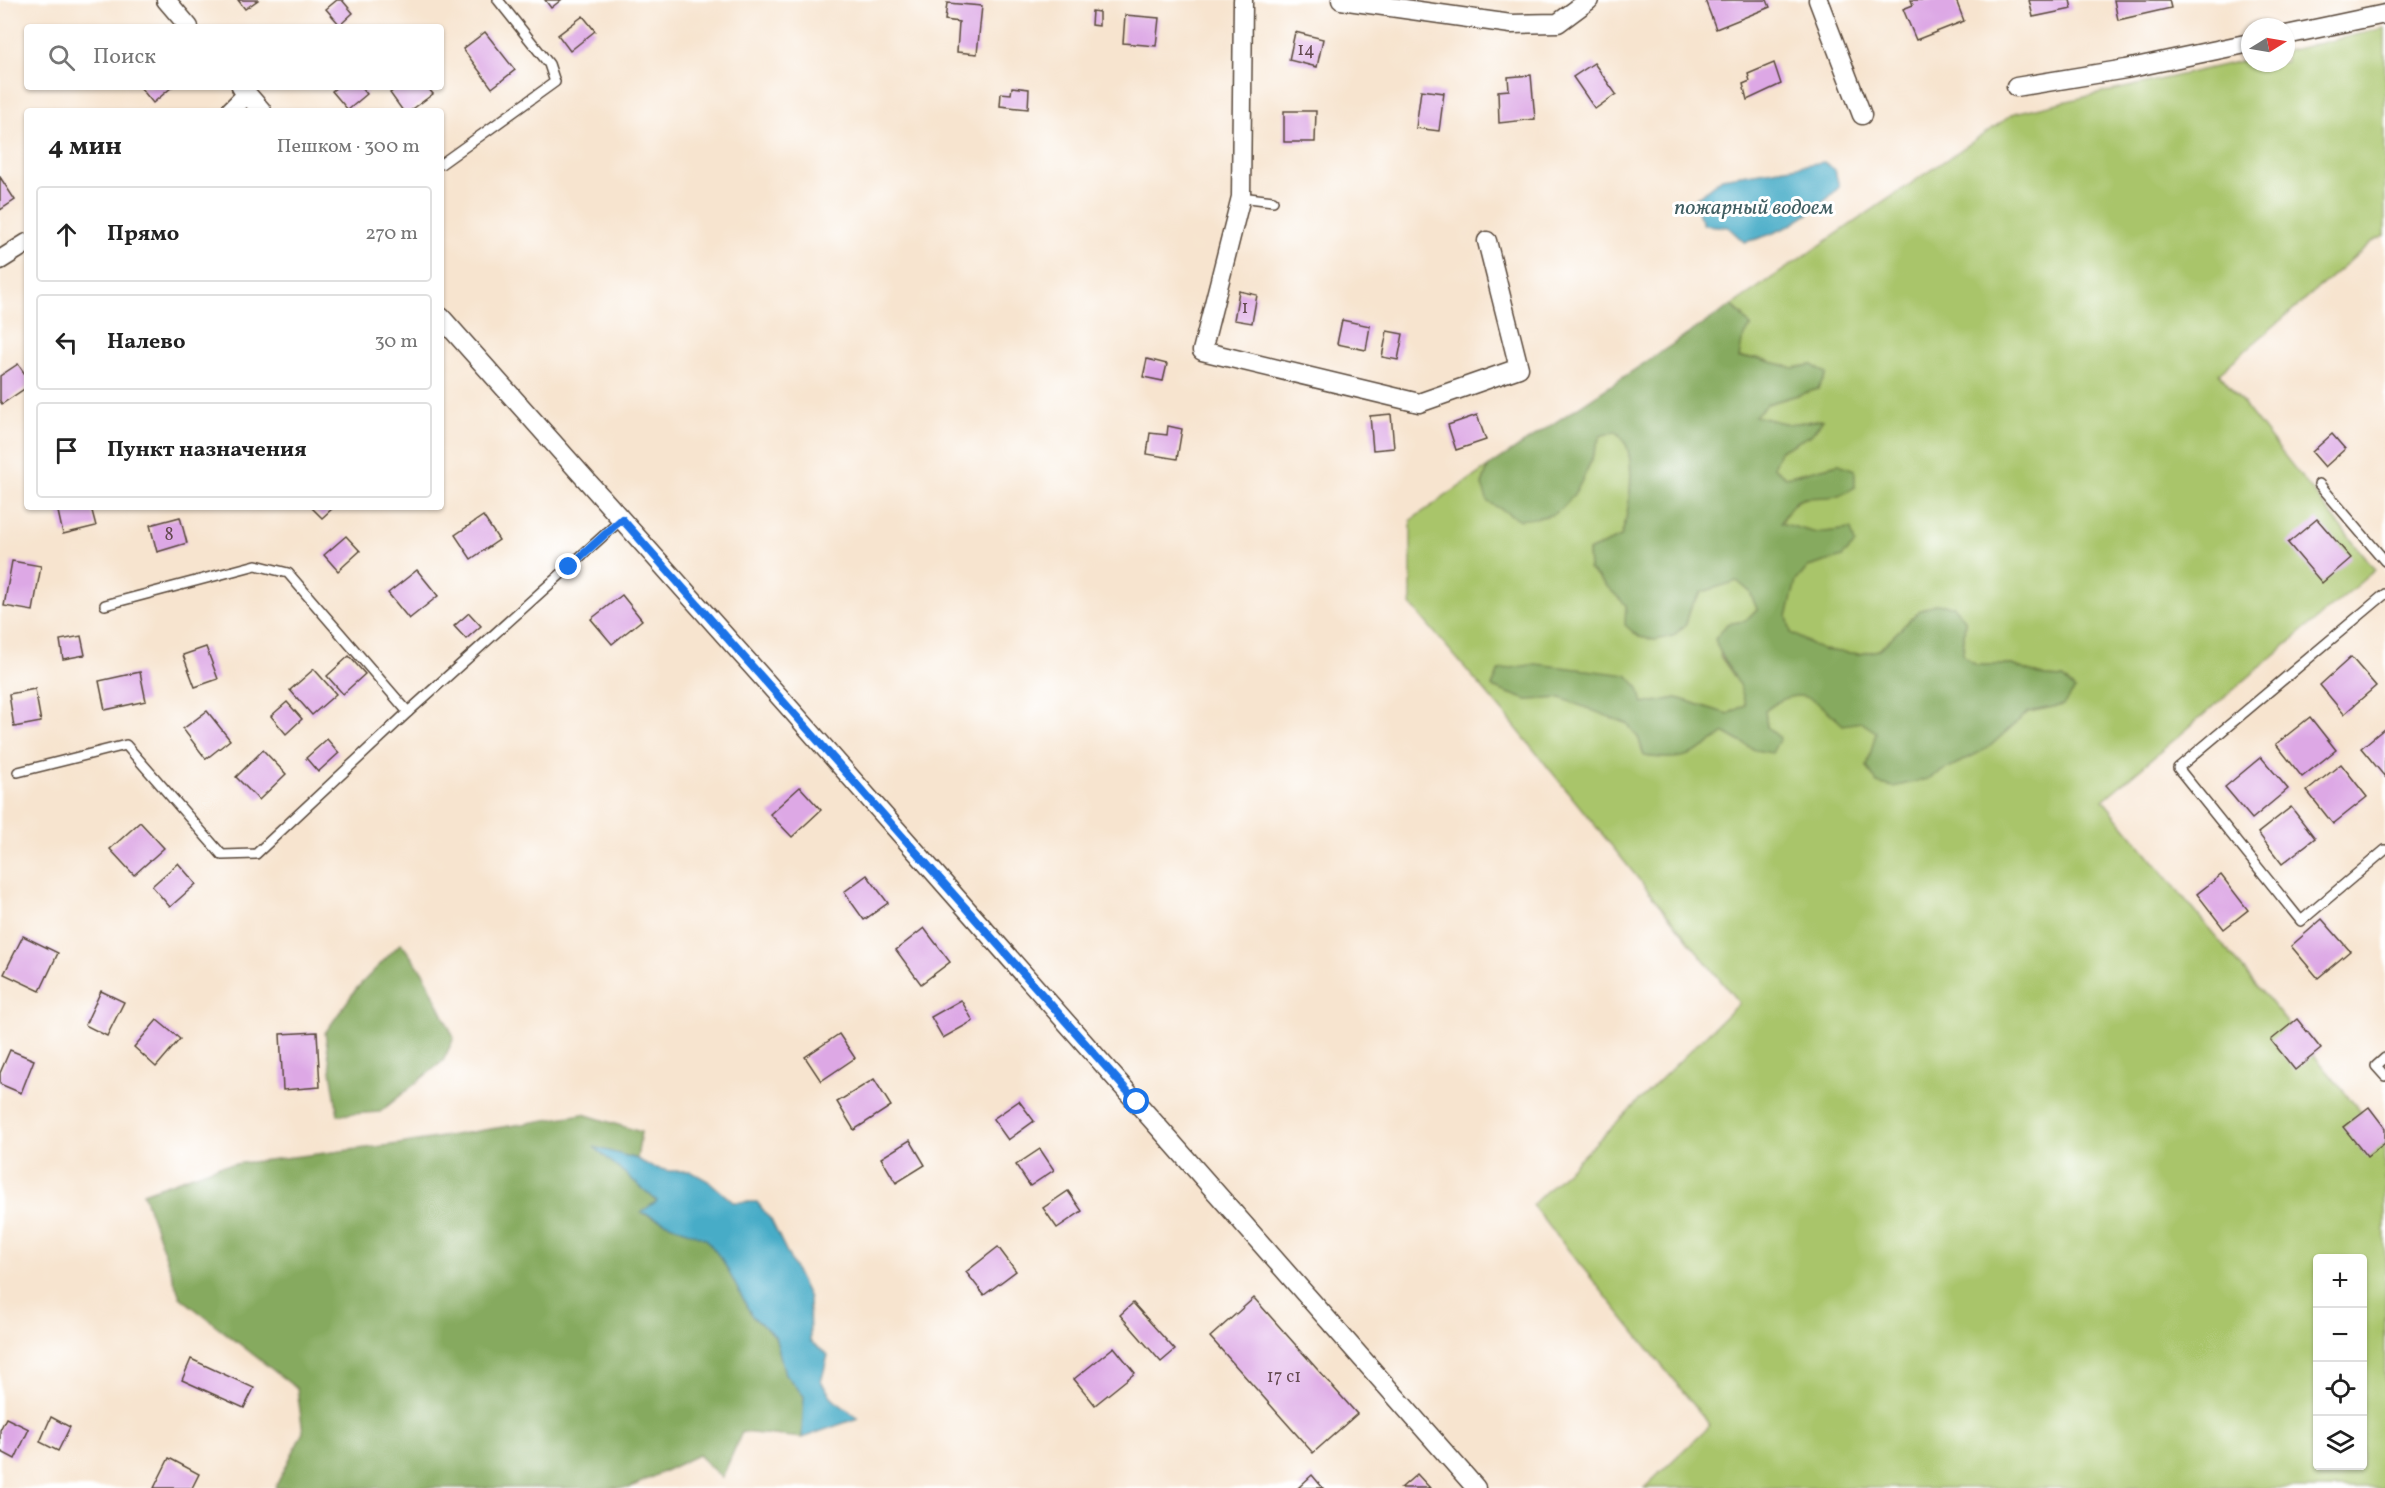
<!DOCTYPE html>
<html lang="ru">
<meta charset="utf-8">
<style>
:root{--surface:#fff;--page:#f6f6f6;--text:#222;--muted:#767676;--line:#e0e0e0}
body{margin:0;font-family:Vollkorn,serif;background:var(--page);color:var(--text)}
.controls{position:absolute;right:18px;bottom:18px;display:grid;overflow:hidden;border-radius:6px;box-shadow:0 2px 4px #0004}
.controls button{width:54px;height:54px;display:grid;place-items:center;padding:0;border:0;border-bottom:2px solid var(--line);background:var(--surface);color:var(--text);font:30px sans-serif}
.compass{position:absolute;left:2241px;top:18px;width:54px;height:54px;border-radius:50%;background:var(--surface);box-shadow:0 2px 4px #0004;rotate:79deg}
.stop{position:absolute;width:18px;height:18px;margin:-14px;border:4px solid #1a73e8;border-radius:50%;background:#fff}
.stop.end{background:#1a73e8;border-color:#fff;box-shadow:0 2px 6px #0008}
.list{margin:0;padding:0;list-style:none}
h2{display:flex;justify-content:space-between;align-items:center;height:78px;margin:0;padding:0 24px;font-size:26px}
h2 small{font-size:20px;font-weight:400;color:var(--muted)}
.list li{display:grid;grid-template-columns:39px 1fr auto;gap:18px;align-items:center;box-sizing:border-box;height:96px;margin:0 12px 12px;padding:0 12px;border:2px solid var(--line);border-radius:6px}
.list b{display:block;font-size:22px;white-space:nowrap}
.list em{font-size:20px;font-style:normal;color:var(--muted)}
.icon{flex:none;width:33px;height:33px;fill:none;stroke:currentColor;stroke-width:2;stroke-linecap:round;stroke-linejoin:round}
.map{position:relative;flex:none;width:2385px;height:1488px;overflow:hidden}
.search{position:absolute;background:var(--surface);box-shadow:0 2px 4px #0004;left:24px;top:24px;width:420px;height:66px;display:flex;align-items:center;gap:15px;box-sizing:border-box;padding:0 21px;border-radius:6px;color:var(--muted);font-size:22px}
.panel{position:absolute;background:var(--surface);box-shadow:0 2px 4px #0004;left:24px;top:108px;width:420px;height:402px;border-radius:6px}
.map>svg:first-child{display:block}
</style>
<div class="map">
<svg width="2385" height="1488" viewBox="0 0 2385 1488">
<rect width="100%" height="100%" fill="#fff"/>
<filter id="ink" filterUnits="userSpaceOnUse"><feTurbulence type="fractalNoise" baseFrequency=".0167" numOctaves="2"/><feDisplacementMap in="SourceGraphic" scale="12" xChannelSelector="R" yChannelSelector="G"/><feConvolveMatrix kernelMatrix="1 2 1 2 8 2 1 2 1" color-interpolation-filters="sRGB"/></filter>
<filter id="wash" filterUnits="userSpaceOnUse"><feTurbulence type="fractalNoise" baseFrequency=".008" numOctaves="4" result="noise"/><feDisplacementMap in="SourceGraphic" scale="24" xChannelSelector="R" yChannelSelector="G"/><feGaussianBlur stdDeviation="1.35" result="paint"/><feColorMatrix in="noise" values="0 0 0 0 0 0 0 0 0 0 0 0 0 0 0 0 0 1.4 0 .05"/><feComposite in="paint" operator="in"/></filter>
<g filter="url(#wash)">
<rect width="100%" height="100%" fill="#f7e4cf"/>
<path fill="#a9c56b" stroke="#727844" stroke-width="1.5" fill-rule="evenodd" d="M2385,28v208l-13,6 -153,131 156,197 -272,230 282,341v347h-741l66,-63 -178,-220 207,-202 -231,-285 -97,-113v-85l77,-53 -6,18 105,-14 13,-35 16,-5c4,4 9,10 11,15 8,25 2,67 -6,91l-33,14 1,18 37,36 47,31 13,-12 5,-18 11,-14 35,-12 13,12 7,17 -12,12 -18,3 -7,32 22,31 3,18 -17,9 -51,-16 -34,6 -144,-34 -7,17 35,13 34,-2 67,26 11,15 5,17c44,3 44,2 81,-23l30,17 12,-23 -2,-16c35,-29 50,-13 78,13l18,-2 16,10 -10,35 60,12 61,-31 40,-36 35,-7v-27l-18,-1 -33,-12h-36l-13,-10 2,-36 -46,-8 -40,39 -19,4 -38,-4 -31,-17 -4,-17 9,-35 12,-14 34,-10 9,-28 -35,4 -35,-9c15,-32 26,-27 58,-28l-1,-32 -52,13 -13,-10 7,-16 31,-16 11,-15 -34,4 -34,-8 13,-12 51,-15 -6,-24 -19,3 -36,-10h-18l5,-42 -12,-11 283,-192 235,-54v4h36v-12zM2318,1258h44v208h-44z"/>
<g fill="#86aa5f" stroke="#606a3e" stroke-width="1.5">
<path d="M1732,305l19,21 -9,15 -3,17h18l36,10 19,-3 15,9 -9,15 -51,15 -12,12 33,8 35,-4 -12,15 -31,16 -7,16 13,10 53,-13 16,6v17c-5,3 -12,8 -18,9 -31,5 -39,-8 -56,27l35,10 35,-4 4,15 -13,13 -34,10 -12,14 -9,35 4,17 31,17 38,4 19,-4 40,-39 16,-7 18,2 12,13 -2,36 13,10h36l33,12 18,1 12,12 -12,15 -35,7 -40,36 -61,31 -34,8 -16,-4 -10,-16 9,-35 -15,-10 -18,3c-28,-26 -43,-43 -78,-14l2,16 13,11 -8,15 -17,-3 -30,-17c-34,23 -40,29 -81,23l-5,-17 -11,-15 -67,-26 -34,2 -35,-13 7,-17 37,-6 91,11 12,13 4,16 34,-6 51,16 17,-9c-4,-28 -22,-39 -30,-66l12,-15 18,-3 12,-12 -7,-17 -13,-11 -35,11 -11,14 -5,18 -13,12 -18,4 -16,-3 -14,-12 1,-20 -37,-36 -1,-18 33,-14c8,-24 14,-66 6,-90 -2,-6 -7,-11 -11,-16l-16,5c-8,23 -23,67 -47,78 -9,4 -23,4 -33,6l-32,-18 -6,-17 6,-18z"/>
<path d="M401,943l23,31 30,64 -11,23 -63,51 -42,3 -13,-82 31,-44z"/>
<path d="M583,1114l58,18 -4,27 -41,-11 61,53 -15,12 64,25 17,23 29,55 23,20 10,38 19,22 -2,42 -60,-6 -20,46 -24,-23 -69,33h-354l28,-56 -6,-43 -117,-92 -37,-104 75,-27 181,-22z"/>
</g>
<g fill="#47acc7" stroke="#416b72" stroke-width="1.5">
<path d="M1824,162l11,8 4,17c-25,27 -59,48 -95,55l-16,-15 -24,-2 -5,-10 -3,-17 26,-20z"/>
<path d="M594,1147l43,12 15,8 17,4h21l20,11 23,20h24l14,18 38,78 1,43 18,14 -7,27 13,18 24,18 -56,20 2,-42 -19,-22 -10,-38 -23,-20 -29,-55 -17,-22 -65,-27 16,-11z"/>
</g>
<g id="blocks">
<g fill="#dda8e5">
<path d="M238,0h20l-13,9z"/>
<path d="M337,0h5l11,13 -13,12 -14,-16z"/>
<path d="M545,0h16l-10,8z"/>
<path d="M1705,0h62l3,7 -54,22z"/>
<path d="M1911,0h45l8,21 -48,19 -13,-31 10,-4z"/>
<path d="M2029,0h41l2,9 -39,8z"/>
<path d="M2114,0h55l2,8 -53,12z"/>
<path d="M947,3l35,3 -5,48 -20,-2 2,-30 -14,-2z"/>
<path d="M1092,11l7,1v14l-8,-1z"/>
<path d="M1125,15l34,3 -3,28 -33,-3z"/>
<path d="M583,16l12,15 -25,20 -12,-16z"/>
<path d="M485,32l30,38 -23,18 -29,-39z"/>
<path d="M1295,32l28,7 -6,28 -28,-7z"/>
<path d="M1594,63l22,31 -21,15 -22,-32z"/>
<path d="M1774,63l7,21 -34,16 -4,-16 7,-3 -2,-7z"/>
<path d="M1531,75l4,44 -36,4 -1,-32 11,-1 -1,-13z"/>
<path d="M140,87h32l-19,16z"/>
<path d="M337,87h24l6,7 -19,16 -16,-19z"/>
<path d="M398,87h29l6,7 -23,17h-7l-13,-18z"/>
<path d="M1012,87l17,2 -1,20 -28,-3 1,-13 10,1z"/>
<path d="M1421,90l23,3 -5,38 -23,-3z"/>
<path d="M1284,111h32l-1,31h-31z"/>
<path d="M0,177l15,23 -15,10z"/>
<path d="M1239,291l18,4 -5,28 -18,-3z"/>
<path d="M1342,320l28,6 -4,24 -29,-6z"/>
<path d="M1387,331l16,3 -5,26 -16,-3z"/>
<path d="M1147,359l20,5 -4,17 -20,-4z"/>
<path d="M18,364l9,13v10l-25,17 -2,-3v-25z"/>
<path d="M1391,414l3,34 -21,2 -3,-34z"/>
<path d="M1477,415l9,25 -30,10 -8,-25z"/>
<path d="M1168,426l14,3 -5,30 -30,-5 3,-21 17,2z"/>
<path d="M2332,434l13,15 -20,18 -13,-15z"/>
<path d="M57,507h34l5,19 -33,8z"/>
<path d="M311,507h23l-12,11z"/>
<path d="M483,516l16,24 -28,19 -16,-24z"/>
<path d="M180,517l7,26 -30,9 -7,-27z"/>
<path d="M2317,519l34,39 -29,25 -34,-40z"/>
<path d="M346,536l14,15 -22,20 -14,-16z"/>
<path d="M12,561l29,5 -8,45 -29,-5z"/>
<path d="M417,570l21,26 -29,23 -21,-26z"/>
<path d="M622,595l20,25 -30,24 -21,-25z"/>
<path d="M469,613l12,13 -15,13 -12,-13z"/>
<path d="M81,636l4,19 -22,4 -3,-19z"/>
<path d="M206,647l12,32 -23,8 -12,-32z"/>
<path d="M349,656l16,18 -22,20 -16,-18z"/>
<path d="M2351,657l25,29 -32,28 -24,-29z"/>
<path d="M314,669l22,25 -24,21 -22,-25z"/>
<path d="M140,672l6,29 -41,9 -6,-29z"/>
<path d="M35,689l6,33 -27,5 -5,-33z"/>
<path d="M287,702l15,17 -16,15 -15,-18z"/>
<path d="M207,711l23,29 -24,19 -23,-30z"/>
<path d="M2310,717l26,33 -34,27 -26,-33z"/>
<path d="M2385,728v49l-24,-29z"/>
<path d="M327,739l12,14 -21,19 -12,-14z"/>
<path d="M263,750l23,24 -27,26 -23,-23z"/>
<path d="M2261,757l27,32 -36,30 -27,-32z"/>
<path d="M2341,764l26,33 -34,27 -26,-33z"/>
<path d="M800,787l21,23 -29,27 -22,-23z"/>
<path d="M2291,807l24,31 -33,26 -24,-31z"/>
<path d="M140,822l24,26 -30,27 -24,-26z"/>
<path d="M178,863l18,21 -26,23 -18,-21z"/>
<path d="M867,875l21,28 -24,17 -20,-28z"/>
<path d="M2221,875l27,35 -24,19 -27,-35z"/>
<path d="M2322,919l28,32 -32,27 -27,-32z"/>
<path d="M924,928l26,34 -29,22 -25,-34z"/>
<path d="M23,936l35,17 -18,38 -36,-17z"/>
<path d="M101,991l23,11 -17,34 -22,-11z"/>
<path d="M961,1000l12,21 -30,17 -12,-21z"/>
<path d="M2297,1019l24,30 -26,21 -24,-30z"/>
<path d="M157,1020l23,19 -24,28 -22,-20z"/>
<path d="M317,1032l3,55 -37,3 -3,-56z"/>
<path d="M839,1034l16,24 -34,23 -16,-24z"/>
<path d="M10,1050l24,10 -13,33 -21,-9v-11z"/>
<path d="M874,1079l17,27 -37,24 -17,-28z"/>
<path d="M1019,1101l15,20 -26,19 -15,-21z"/>
<path d="M2369,1107l16,21v15l-18,14 -24,-30z"/>
<path d="M910,1140l15,25 -29,18 -15,-25z"/>
<path d="M1040,1149l14,21 -24,16 -14,-21z"/>
<path d="M1068,1191l14,20 -25,17 -14,-20z"/>
<path d="M998,1247l18,24 -32,24 -18,-23z"/>
<path d="M1254,1298l103,116 -44,39 -103,-116z"/>
<path d="M1133,1303l42,47 -14,12 -41,-47z"/>
<path d="M1114,1347l21,26 -40,32 -21,-26z"/>
<path d="M191,1359l63,29 -10,20 -62,-28z"/>
<path d="M51,1417l19,10 -12,24 -18,-9z"/>
<path d="M6,1418l23,11 -14,30 -15,-8v-21z"/>
<path d="M169,1458l30,16 -7,14h-38z"/>
<path d="M1417,1474l13,14h-29z"/>
<path d="M1312,1475l11,13h-25z"/>
</g>
</g>
</g>
<g filter="url(#ink)">
<use href="#blocks" fill-opacity="0" stroke="#574639" stroke-width="1.5"/>
<g fill="none" stroke-linecap="round" stroke-linejoin="round">
<defs>
<g id="lane">
<path d="M441,164l114,-82 -6,-18 -51,-64"/>
<path d="M1241,197l32,4"/>
<path d="M2319,484l66,77"/>
<path d="M2385,594l-207,174 123,153 84,-71"/>
<path d="M105,605l151,-40 32,8 120,139"/>
<path d="M18,772l108,-27 96,110 34,-1 152,-142 214,-193"/>
<path d="M2385,1058l-9,8 9,10"/>
</g>
<g id="street">
<path d="M166,0l23,27"/>
<path d="M1243,0l-2,197 -39,154 217,52 100,-35 -32,-127"/>
<path d="M1341,0l170,24 47,-1 31,-23"/>
<path d="M1818,0l44,115"/>
<path d="M2286,35l99,-21"/>
<path d="M241,87l21,24"/>
<path d="M2016,87l110,-18 124,-26"/>
<path d="M230,111l17,-17"/>
<path d="M0,260l27,-17"/>
<path d="M441,317l353,396 682,775"/>
</g>
</defs>
<use href="#lane" stroke="#574639" stroke-width="12"/>
<use href="#street" stroke="#574639" stroke-width="21"/>
<use href="#lane" stroke="#fff" stroke-width="9"/>
<use href="#street" stroke="#fff" stroke-width="18"/>
</g>
</g>
<g fill="none" stroke-linecap="round" stroke-linejoin="round" filter="url(#ink)">
<path stroke="#1a73e8" stroke-width="8" d="M569,567l53,-48 515,583"/>
</g>
<g text-anchor="middle" stroke-width="6" stroke-linejoin="round" paint-order="stroke">
<g font-size="18" fill="#644a50">
<text x="1306" y="55">14</text>
<text x="1245" y="313">1</text>
<text x="169" y="540">8</text>
<text x="1284" y="1382">17 с1</text>
</g>
<g font-size="22" font-style="italic" fill="#405e62" stroke="#fff">
<text x="1754" y="214">пожарный водоем</text>
</g>
</g>
</svg>
<div class="controls">
<button>+</button>
<button>−</button>
<button><svg class="icon" aria-label="locate" viewBox="0 0 24 24"><circle cx="12" cy="12" r="6"/><path d="M12 2v4M12 18v4M2 12h4M18 12h4"/></svg></button>
<button><svg class="icon" aria-label="layers" viewBox="0 0 24 24"><path d="M12 4l9 5-9 5-9-5zM3 14l9 5 9-5"/></svg></button>
</div>
<svg class="compass" viewBox="-18 -18 36 36"><path d="M0-13l5 13h-10z" fill="#e53935"/><path d="M0 13l5-13h-10z" fill="#767676"/></svg>
<div class="stop" style="left:1137px;top:1102px"></div>
<div class="stop end" style="left:569px;top:567px"></div>
<div class="search"><svg class="icon" aria-label="search" viewBox="0 0 24 24"><circle cx="10" cy="10" r="6"/><path d="M15 15l6 6"/></svg>Поиск</div>
<section class="panel">
<h2>4 мин<small>Пешком · 300 m</small></h2>
<ul class="list">
<li><svg class="icon" aria-label="ahead" viewBox="0 0 24 24"><path d="M12 20V5M6 11l6-6 6 6"/></svg><div><b>Прямо</b></div><em>270 m</em></li>
<li><svg class="icon" aria-label="left" viewBox="0 0 24 24"><path d="M17 20v-9H6M10 6l-5 5 5 5"/></svg><div><b>Налево</b></div><em>30 m</em></li>
<li><svg class="icon" aria-label="arrive" viewBox="0 0 24 24"><path d="M6 21V4h12l-3 4 3 4H6"/></svg><div><b>Пункт назначения</b></div></li>
</ul>
</section>
</div>
